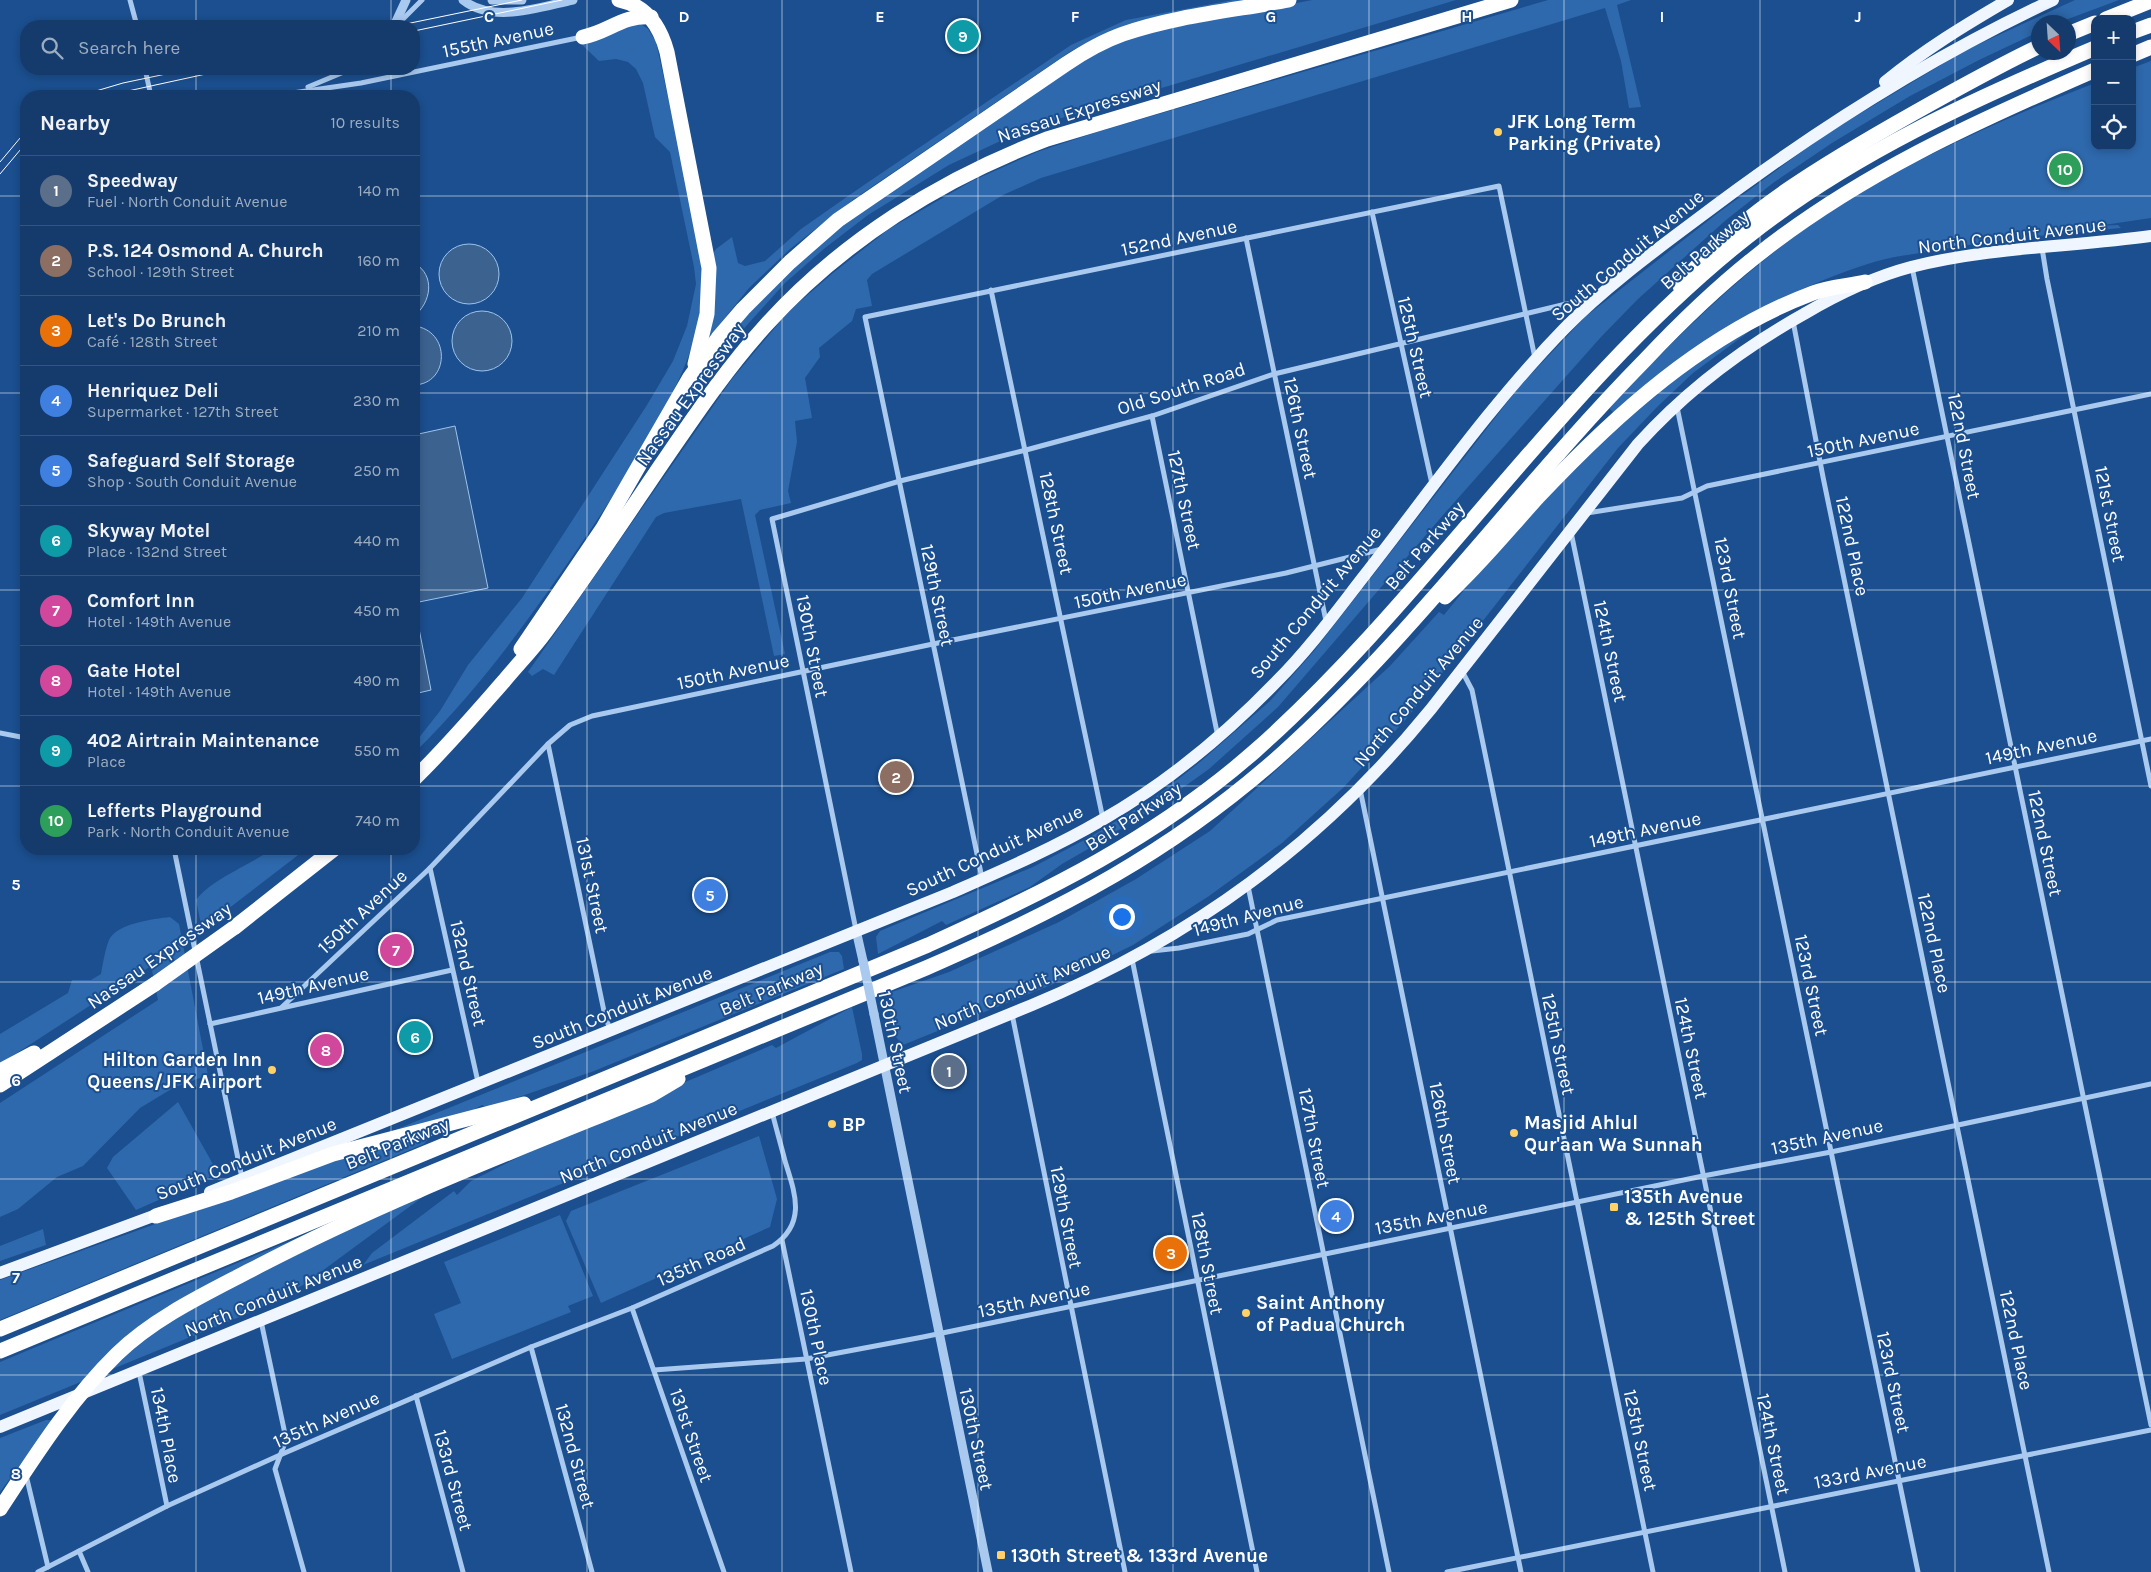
<!DOCTYPE html>
<meta charset="utf-8">
<style>
:root{--surface:#143b6b;--page:#214673;--text:#f1f3f6;--muted:#9dadc1;--line:#33557e;--accent:#bca0f2}
body{margin:0;font-family:Karla,sans-serif;background:var(--page);color:var(--text)}
.controls{position:absolute;right:15px;top:15px;display:grid;overflow:hidden;border-radius:10px;box-shadow:0 2px 8px #0003}
.controls button{width:45px;height:45px;display:grid;place-items:center;padding:0;border:0;border-bottom:1px solid var(--line);background:var(--surface);color:var(--text);font:25px sans-serif}
.compass{position:absolute;left:2031px;top:15px;width:45px;height:45px;border-radius:50%;background:var(--surface);box-shadow:0 2px 8px #0003;rotate:155deg}
.you{position:absolute;left:1121px;top:916px;width:18px;height:18px;margin:-12px;border:4px solid #fff;border-radius:50%;background:#1a73e8;box-shadow:0 0 0 8px #1a73e833}
.badge{display:grid;place-items:center;width:32px;height:32px;border-radius:50%;background:var(--accent);color:#fff;font-size:16px;font-weight:700}
.pin{position:absolute;translate:-50% -50%;border:2px solid #fff;box-shadow:0 1px 5px #0006}
.list{margin:0;padding:0;list-style:none}
h2{display:flex;justify-content:space-between;align-items:center;height:65px;margin:0;padding:0 20px;font-size:21px}
h2 small{font-size:16px;font-weight:400;color:var(--muted)}
.list li{display:grid;grid-template-columns:32px 1fr auto;gap:15px;align-items:center;box-sizing:border-box;height:70px;padding:0 20px;border-top:1px solid var(--line)}
.list b{display:block;font-size:19px;white-space:nowrap}
.list p{margin:0;font-size:16px;white-space:nowrap;color:var(--muted)}
.list em{font-size:16px;font-style:normal;color:var(--muted)}
.icon{flex:none;width:28px;height:28px;fill:none;stroke:currentColor;stroke-width:2;stroke-linecap:round;stroke-linejoin:round}
.map{position:relative;flex:none;width:2151px;height:1572px;overflow:hidden}
.search{position:absolute;background:var(--surface);box-shadow:0 2px 8px #0003;left:20px;top:20px;width:400px;height:55px;display:flex;align-items:center;gap:12px;box-sizing:border-box;padding:0 18px;border-radius:20px;color:var(--muted);font-size:19px}
.panel{position:absolute;background:var(--surface);box-shadow:0 2px 8px #0003;left:20px;top:90px;width:400px;height:765px;border-radius:20px}
.map>svg:first-child{display:block}
</style>
<div class="map">
<svg width="2151" height="1572" viewBox="0 0 2151 1572">
<rect width="100%" height="100%" fill="#1b4f8f"/>
<g fill="#2e69ad">
<path d="M1233,0h21l-155,36 -28,15 -217,148 -64,50 -41,39 -46,57 10,-91 3,-5 16,-12 6,26 7,3 20,-5 36,-32 60,-42 210,-142 55,-25z"/>
<path d="M1312,0h144l-428,128 -79,37 -81,50 -43,33 -40,35 -75,83 -39,58 32,-62 115,-122 297,-201z"/>
<path d="M1548,0h83l-14,5 24,102 -12,1 -8,-47 -16,-53 -564,170 -38,17 -131,79 -5,6 5,26 -16,3 -4,12 -33,27 1,9 -15,21 7,40 -17,3 2,21 -9,49 3,12 -31,7 -5,5 30,139 -11,2 -33,-157 -77,14 -8,4 -102,158 -11,-6 -11,7 -4,-4 204,-293 57,-68 44,-38 56,-44 83,-48 65,-29 57,-19z"/>
<path d="M2075,0h44l-59,22h-22v10l-59,28 -69,36 -78,47 -59,40 -47,37 -88,79 -37,38 -157,177 -166,193 -69,62 -49,35 -65,41 -33,19 -32,23 -84,38 -4,-4 -64,33 -2,-17 4,-6 153,-64 57,-30 64,-39 46,-36 70,-61 44,-50 205,-264 66,-70 133,-104 108,-79 140,-84z"/>
<path d="M638,22l10,7 8,13c10,45 19,90 29,135 8,38 18,76 16,115 -1,49 -22,91 -46,133 -21,39 -45,76 -70,113 -52,76 -105,151 -171,215v-9l26,-33 28,-46 54,-67 125,-193 26,-44 14,-35 9,-42 -2,-17 -24,-115 -15,-15 -12,-54 -7,-14 -8,-7 -12,-3 -17,2 -20,-19z"/>
<path d="M2151,61v157l-54,8 21,-1 3,3c-66,6 -131,12 -195,24 -17,3 -36,5 -52,10 -98,31 -184,81 -260,151l-5,-5c68,-72 139,-143 224,-198 81,-52 171,-92 262,-127v63h37v-78z"/>
<path d="M1758,325l-65,48 -36,34 -39,41 -211,270 -64,70 -61,55 -73,53 -76,49 -82,40 -148,60 -8,-9 -9,-42 63,-22 110,-50 77,-43 74,-48 180,-165 49,-54 5,3 59,-73 105,-109 96,-78z"/>
<path d="M272,849h34l-104,80 -6,-29c17,-22 53,-34 76,-51z"/>
<path d="M170,917l9,7 29,151 -35,13 -33,20 -57,58 -26,11 -39,32 -18,8v-114l158,-103 -7,-34 -151,98v-30l68,-41 4,-13h19l10,-6c2,-11 4,-24 8,-34 8,-17 45,-21 61,-23z"/>
<path d="M830,952h9l3,4 2,13 -250,102 -107,37 -5,-3 -11,6 -86,23z"/>
<path d="M852,1007l10,47v6l-5,3 -494,202 9,-12 82,-62 3,4 14,-14 104,-52 197,-84 4,3z"/>
<path d="M178,1102l36,64v6l-6,6 -72,32 -29,-42 6,-11z"/>
<path d="M425,1135l3,4 -4,5 -424,176v-40l333,-120z"/>
<path d="M759,1136l18,63 -7,28 -169,76 -35,-82 5,-10z"/>
<path d="M458,1171l-155,114 -49,26 -254,104v-53z"/>
<path d="M560,1215l33,81 -25,10 3,6 -119,47 -18,-45 27,-11 -17,-41z"/>
<path d="M43,1229l3,16 -46,16v-15z"/>
<path d="M46,1420h5l-2,6 -49,66v-54z"/>
</g>
<g fill="#3c6290" stroke="#9cc4f0">
<circle cx="469" cy="274" r="30"/>
<path d="M414,263c22,12 17,40 0,53z"/>
<circle cx="482" cy="341" r="30"/>
<path d="M414,326c37,4 36,58 0,59z"/>
<path d="M455,426l33,162 -74,15 17,87 -17,4v-259z"/>
</g>
<g fill="none" stroke-linecap="round" stroke-linejoin="round">
<g stroke="#a9c9ee" stroke-width="5">
<path d="M130,0l7,26"/>
<path d="M396,26l26,-26"/>
<path d="M145,69l6,27"/>
<path d="M308,87l43,-18"/>
<path d="M272,96l89,-13 221,-46"/>
<path d="M1372,212l60,272"/>
<path d="M1246,238l80,383"/>
<path d="M2042,248l5,31 104,507"/>
<path d="M1912,267l239,1158"/>
<path d="M991,290l112,529"/>
<path d="M1793,321l30,156 226,1095"/>
<path d="M1677,407l241,1165"/>
<path d="M1152,416l66,321"/>
<path d="M1587,513l95,-15 25,-12 444,-92"/>
<path d="M1571,532l214,1040"/>
<path d="M1462,671l10,19 181,882"/>
<path d="M0,733l26,5"/>
<path d="M548,744l57,272 5,13"/>
<path d="M1360,789l161,783"/>
<path d="M174,849l68,329"/>
<path d="M430,868l48,214"/>
<path d="M982,878l-117,-561 634,-131 36,172"/>
<path d="M1248,886l141,686"/>
<path d="M856,930l-84,-411 128,-38 126,-31 126,-34 122,-42 317,-76"/>
<path d="M1152,951l27,-3 69,-14 29,-14 874,-181"/>
<path d="M1132,959l125,613"/>
<path d="M282,1007l148,-139 118,-124 22,-19 22,-9 341,-72 353,-71 96,-24"/>
<path d="M1012,1014l113,558"/>
<path d="M210,1024l242,-54"/>
<path d="M782,1240l69,332"/>
<path d="M632,1308l92,264"/>
<path d="M261,1321l24,113 1,6 -11,29 29,103"/>
<path d="M531,1347l61,225"/>
<path d="M654,1370l152,-11 117,-22 780,-161 128,-24 320,-68"/>
<path d="M139,1372l28,134"/>
<path d="M416,1396l47,176"/>
<path d="M26,1475l22,92"/>
<path d="M79,1551l9,21"/>
<path d="M38,1572l129,-66 113,-51 251,-108 101,-39 141,-62c34,-23 22,-53 12,-85 -4,-16 -9,-33 -13,-49"/>
<path d="M1447,1572l704,-142"/>
</g>
<g stroke="#a9c9ee" stroke-width="9">
<path d="M463,0c30,24 77,7 110,0"/>
<path d="M492,0h30"/>
<path d="M394,26l12,-26"/>
<path d="M856,930l7,31"/>
<path d="M874,1014l114,558"/>
</g>
<g stroke="#f0f6ff" stroke-width="12">
<path d="M1885,82c39,-32 80,-57 123,-82"/>
<path d="M210,1192l743,-300c50,-22 101,-44 149,-72 65,-37 123,-85 175,-139 32,-32 59,-69 87,-105 65,-83 126,-171 200,-247 37,-38 85,-74 128,-106 113,-86 232,-163 361,-223"/>
<path d="M0,1273l164,-61"/>
<path d="M0,1427l1032,-422c159,-66 290,-162 399,-296l207,-265c48,-53 103,-95 166,-130 34,-20 69,-37 107,-47 78,-20 160,-20 240,-31"/>
</g>
<g stroke="#fff" stroke-width="15">
<path d="M619,0c28,6 41,26 48,52l42,216 -2,46 -12,50"/>
<path d="M2106,19l45,-18"/>
<path d="M2132,32l19,-7"/>
<path d="M2068,34l27,-11"/>
<path d="M583,37c26,-5 39,-22 68,-20"/>
<path d="M2132,55l19,-8"/>
<path d="M1680,286c56,-72 156,-129 234,-173 41,-23 82,-46 124,-66"/>
<path d="M1445,597c34,-31 62,-66 93,-100 78,-83 166,-163 275,-204 16,-6 35,-7 52,-11"/>
<path d="M521,649l82,-121 87,-151 28,-39 25,-29 47,-47 48,-42 228,-156c18,-12 37,-23 57,-30 51,-18 113,-24 166,-34"/>
<path d="M414,779c32,-31 61,-65 90,-98 14,-17 29,-32 42,-50 40,-54 77,-110 115,-166 33,-48 65,-96 105,-140 76,-84 175,-146 281,-186l464,-139"/>
<path d="M235,927l99,-78"/>
<path d="M0,1071l34,-18"/>
<path d="M0,1085l155,-101"/>
<path d="M156,1216l75,-24 102,-38 191,-50"/>
<path d="M0,1329l928,-384c118,-53 228,-107 327,-194 178,-158 305,-366 492,-514 105,-83 225,-137 348,-189"/>
<path d="M0,1351l926,-383c134,-58 248,-117 358,-216 132,-119 236,-265 361,-392 34,-36 70,-71 109,-102 103,-83 221,-136 341,-188"/>
<path d="M0,1509c35,-53 71,-110 117,-155 37,-36 88,-60 134,-84 129,-68 265,-120 400,-175l27,-16"/>
</g>
<g stroke="#fff" stroke-width="1">
<path d="M396,26l126,-26"/>
<path d="M414,31l148,-31"/>
<path d="M79,96l44,-13 67,-14"/>
<path d="M105,96l124,-27"/>
<path d="M0,162l26,-31"/>
<path d="M0,174l26,-31"/>
</g>
<path stroke="#a9c9ee" stroke-width="9" d="M863,961l11,53"/>
<path stroke="#fff" stroke-width="15" d="M155,984l80,-57"/>
</g>
<path fill="none" stroke="#fff" stroke-width="1" stroke-opacity="0.55" d="M196,0v26M391,0v26M587,0v1572M782,0v1572M978,0v1572M1173,0v1572M1369,0v1572M1564,0v1572M1760,0v1572M1955,0v1572M196,69v27M391,69v27M0,196h26M414,196h1737M0,393h26M414,393h1737M0,590h26M414,590h1737M0,786h26M414,786h1737M196,849v723M391,849v723M0,982h2151M0,1179h2151M0,1375h2151"/>
<g fill="#ffd166" stroke="#1b4f8f" stroke-width="2">
<circle cx="1498" cy="132" r="5"/>
<circle cx="272" cy="1070" r="5"/>
<circle cx="832" cy="1124" r="5"/>
<circle cx="1514" cy="1133" r="5"/>
<rect x="1609" y="1202" width="10" height="10" rx="2.5"/>
<circle cx="1246" cy="1313" r="5"/>
<rect x="996" y="1550" width="10" height="10" rx="2.5"/>
</g>
<g text-anchor="middle" stroke-width="4" stroke-linejoin="round" paint-order="stroke">
<g font-size="19" fill="#fff" stroke="#1b4f8f">
<text transform="translate(498 39) rotate(-12)" y="7">155th Avenue</text>
<text transform="translate(1079 110) rotate(-18)" y="7">Nassau Expressway</text>
<text transform="translate(2012 235) rotate(-7)" y="7">North Conduit Avenue</text>
<text transform="translate(1179 237) rotate(-12)" y="7">152nd Avenue</text>
<text transform="translate(1704 249) rotate(-41)" y="7">Belt Parkway</text>
<text transform="translate(1627 255) rotate(-40)" y="7">South Conduit Avenue</text>
<text transform="translate(1416 347) rotate(77)" y="7">125th Street</text>
<text transform="translate(1181 388) rotate(-18)" y="7">Old South Road</text>
<text transform="translate(690 394) rotate(-54)" y="7">Nassau Expressway</text>
<text transform="translate(1301 428) rotate(78)" y="7">126th Street</text>
<text transform="translate(1863 439) rotate(-12)" y="7">150th Avenue</text>
<text transform="translate(1965 446) rotate(79)" y="7">122nd Street</text>
<text transform="translate(1185 500) rotate(78)" y="7">127th Street</text>
<text transform="translate(2111 514) rotate(79)" y="7">121st Street</text>
<text transform="translate(1057 523) rotate(78)" y="7">128th Street</text>
<text transform="translate(1424 545) rotate(-49)" y="7">Belt Parkway</text>
<text transform="translate(1853 546) rotate(78)" y="7">122nd Place</text>
<text transform="translate(1731 588) rotate(79)" y="7">123rd Street</text>
<text transform="translate(1130 590) rotate(-12)" y="7">150th Avenue</text>
<text transform="translate(938 595) rotate(78)" y="7">129th Street</text>
<text transform="translate(1315 602) rotate(-50)" y="7">South Conduit Avenue</text>
<text transform="translate(813 646) rotate(79)" y="7">130th Street</text>
<text transform="translate(1611 651) rotate(78)" y="7">124th Street</text>
<text transform="translate(733 671) rotate(-12)" y="7">150th Avenue</text>
<text transform="translate(1418 691) rotate(-50)" y="7">North Conduit Avenue</text>
<text transform="translate(2041 746) rotate(-12)" y="7">149th Avenue</text>
<text transform="translate(1133 816) rotate(-33)" y="7">Belt Parkway</text>
<text transform="translate(1645 829) rotate(-12)" y="7">149th Avenue</text>
<text transform="translate(2046 843) rotate(78)" y="7">122nd Street</text>
<text transform="translate(994 850) rotate(-25)" y="7">South Conduit Avenue</text>
<text transform="translate(593 885) rotate(78)" y="7">131st Street</text>
<text transform="translate(362 911) rotate(-43)" y="7">150th Avenue</text>
<text transform="translate(1248 915) rotate(-15)" y="7">149th Avenue</text>
<text transform="translate(1935 943) rotate(78)" y="7">122nd Place</text>
<text transform="translate(159 955) rotate(-35)" y="7">Nassau Expressway</text>
<text transform="translate(469 973) rotate(77)" y="7">132nd Street</text>
<text transform="translate(313 985) rotate(-13)" y="7">149th Avenue</text>
<text transform="translate(1812 985) rotate(78)" y="7">123rd Street</text>
<text transform="translate(1022 987) rotate(-23)" y="7">North Conduit Avenue</text>
<text transform="translate(771 988) rotate(-23)" y="7">Belt Parkway</text>
<text transform="translate(622 1007) rotate(-22)" y="7">South Conduit Avenue</text>
<text transform="translate(896 1042) rotate(78)" y="7">130th Street</text>
<text transform="translate(1559 1044) rotate(78)" y="7">125th Street</text>
<text transform="translate(1692 1048) rotate(78)" y="7">124th Street</text>
<text transform="translate(1446 1133) rotate(79)" y="7">126th Street</text>
<text transform="translate(1827 1136) rotate(-12)" y="7">135th Avenue</text>
<text transform="translate(1315 1138) rotate(79)" y="7">127th Street</text>
<text transform="translate(648 1142) rotate(-22)" y="7">North Conduit Avenue</text>
<text transform="translate(397 1143) rotate(-22)" y="7">Belt Parkway</text>
<text transform="translate(246 1158) rotate(-22)" y="7">South Conduit Avenue</text>
<text transform="translate(1067 1217) rotate(79)" y="7">129th Street</text>
<text transform="translate(1431 1217) rotate(-11)" y="7">135th Avenue</text>
<text transform="translate(701 1261) rotate(-24)" y="7">135th Road</text>
<text transform="translate(1208 1263) rotate(79)" y="7">128th Street</text>
<text transform="translate(273 1295) rotate(-22)" y="7">North Conduit Avenue</text>
<text transform="translate(1034 1299) rotate(-12)" y="7">135th Avenue</text>
<text transform="translate(817 1337) rotate(78)" y="7">130th Place</text>
<text transform="translate(2017 1340) rotate(78)" y="7">122nd Place</text>
<text transform="translate(1894 1382) rotate(78)" y="7">123rd Street</text>
<text transform="translate(326 1419) rotate(-24)" y="7">135th Avenue</text>
<text transform="translate(167 1435) rotate(79)" y="7">134th Place</text>
<text transform="translate(692 1435) rotate(71)" y="7">131st Street</text>
<text transform="translate(977 1439) rotate(78)" y="7">130th Street</text>
<text transform="translate(1641 1440) rotate(78)" y="7">125th Street</text>
<text transform="translate(1774 1444) rotate(78)" y="7">124th Street</text>
<text transform="translate(576 1456) rotate(75)" y="7">132nd Street</text>
<text transform="translate(1870 1471) rotate(-11)" y="7">133rd Avenue</text>
<text transform="translate(454 1480) rotate(75)" y="7">133rd Street</text>
</g>
<g font-size="19" font-weight="bold" fill="#fff" stroke="#1b4f8f" text-anchor="start">
<text x="1508" y="128">JFK Long Term<tspan x="1508" dy="22">Parking (Private)</tspan></text>
<text x="262" y="1066" text-anchor="end">Hilton Garden Inn<tspan x="262" dy="22">Queens/JFK Airport</tspan></text>
<text x="1524" y="1129">Masjid Ahlul<tspan x="1524" dy="22">Qur'aan Wa Sunnah</tspan></text>
<text x="842" y="1131">BP</text>
<text x="1624" y="1203">135th Avenue<tspan x="1624" dy="22">&amp; 125th Street</tspan></text>
<text x="1256" y="1309">Saint Anthony<tspan x="1256" dy="22">of Padua Church</tspan></text>
<text x="1011" y="1562">130th Street &amp; 133rd Avenue</text>
</g>
</g>
<g font-size="16" text-anchor="middle" font-weight="bold" fill="#fff" stroke="#1b4f8f" stroke-width="4" stroke-linejoin="round" paint-order="stroke">
<text x="489" y="22">C</text>
<text x="684" y="22">D</text>
<text x="880" y="22">E</text>
<text x="1075" y="22">F</text>
<text x="1271" y="22">G</text>
<text x="1467" y="22">H</text>
<text x="1662" y="22">I</text>
<text x="1858" y="22">J</text>
<text x="16" y="890">5</text>
<text x="16" y="1086">6</text>
<text x="16" y="1283">7</text>
<text x="16" y="1479">8</text>
</g>
</svg>
<div class="controls">
<button>+</button>
<button>−</button>
<button><svg class="icon" aria-label="locate" viewBox="0 0 24 24"><circle cx="12" cy="12" r="6"/><path d="M12 2v4M12 18v4M2 12h4M18 12h4"/></svg></button>
</div>
<svg class="compass" viewBox="-18 -18 36 36"><path d="M0-13l5 13h-10z" fill="#e53935"/><path d="M0 13l5-13h-10z" fill="#9dadc1"/></svg>
<div class="you"></div>
<div class="pin badge" style="left:949px;top:1071px;background:#5c6f8a">1</div>
<div class="pin badge" style="left:896px;top:777px;background:#8d6e63">2</div>
<div class="pin badge" style="left:1171px;top:1253px;background:#e8710a">3</div>
<div class="pin badge" style="left:1336px;top:1216px;background:#3f7fe0">4</div>
<div class="pin badge" style="left:710px;top:895px;background:#3f7fe0">5</div>
<div class="pin badge" style="left:415px;top:1037px;background:#0f9aa8">6</div>
<div class="pin badge" style="left:396px;top:950px;background:#d1479c">7</div>
<div class="pin badge" style="left:326px;top:1050px;background:#d1479c">8</div>
<div class="pin badge" style="left:963px;top:36px;background:#0f9aa8">9</div>
<div class="pin badge" style="left:2065px;top:169px;background:#2e9e5b">10</div>
<div class="search"><svg class="icon" aria-label="search" viewBox="0 0 24 24"><circle cx="10" cy="10" r="6"/><path d="M15 15l6 6"/></svg>Search here</div>
<section class="panel">
<h2>Nearby<small>10 results</small></h2>
<ul class="list">
<li><span class="badge" style="background:#5c6f8a">1</span><div><b>Speedway</b><p>Fuel · North Conduit Avenue</p></div><em>140 m</em></li>
<li><span class="badge" style="background:#8d6e63">2</span><div><b>P.S. 124 Osmond A. Church</b><p>School · 129th Street</p></div><em>160 m</em></li>
<li><span class="badge" style="background:#e8710a">3</span><div><b>Let's Do Brunch</b><p>Café · 128th Street</p></div><em>210 m</em></li>
<li><span class="badge" style="background:#3f7fe0">4</span><div><b>Henriquez Deli</b><p>Supermarket · 127th Street</p></div><em>230 m</em></li>
<li><span class="badge" style="background:#3f7fe0">5</span><div><b>Safeguard Self Storage</b><p>Shop · South Conduit Avenue</p></div><em>250 m</em></li>
<li><span class="badge" style="background:#0f9aa8">6</span><div><b>Skyway Motel</b><p>Place · 132nd Street</p></div><em>440 m</em></li>
<li><span class="badge" style="background:#d1479c">7</span><div><b>Comfort Inn</b><p>Hotel · 149th Avenue</p></div><em>450 m</em></li>
<li><span class="badge" style="background:#d1479c">8</span><div><b>Gate Hotel</b><p>Hotel · 149th Avenue</p></div><em>490 m</em></li>
<li><span class="badge" style="background:#0f9aa8">9</span><div><b>402 Airtrain Maintenance</b><p>Place</p></div><em>550 m</em></li>
<li><span class="badge" style="background:#2e9e5b">10</span><div><b>Lefferts Playground</b><p>Park · North Conduit Avenue</p></div><em>740 m</em></li>
</ul>
</section>
</div>
